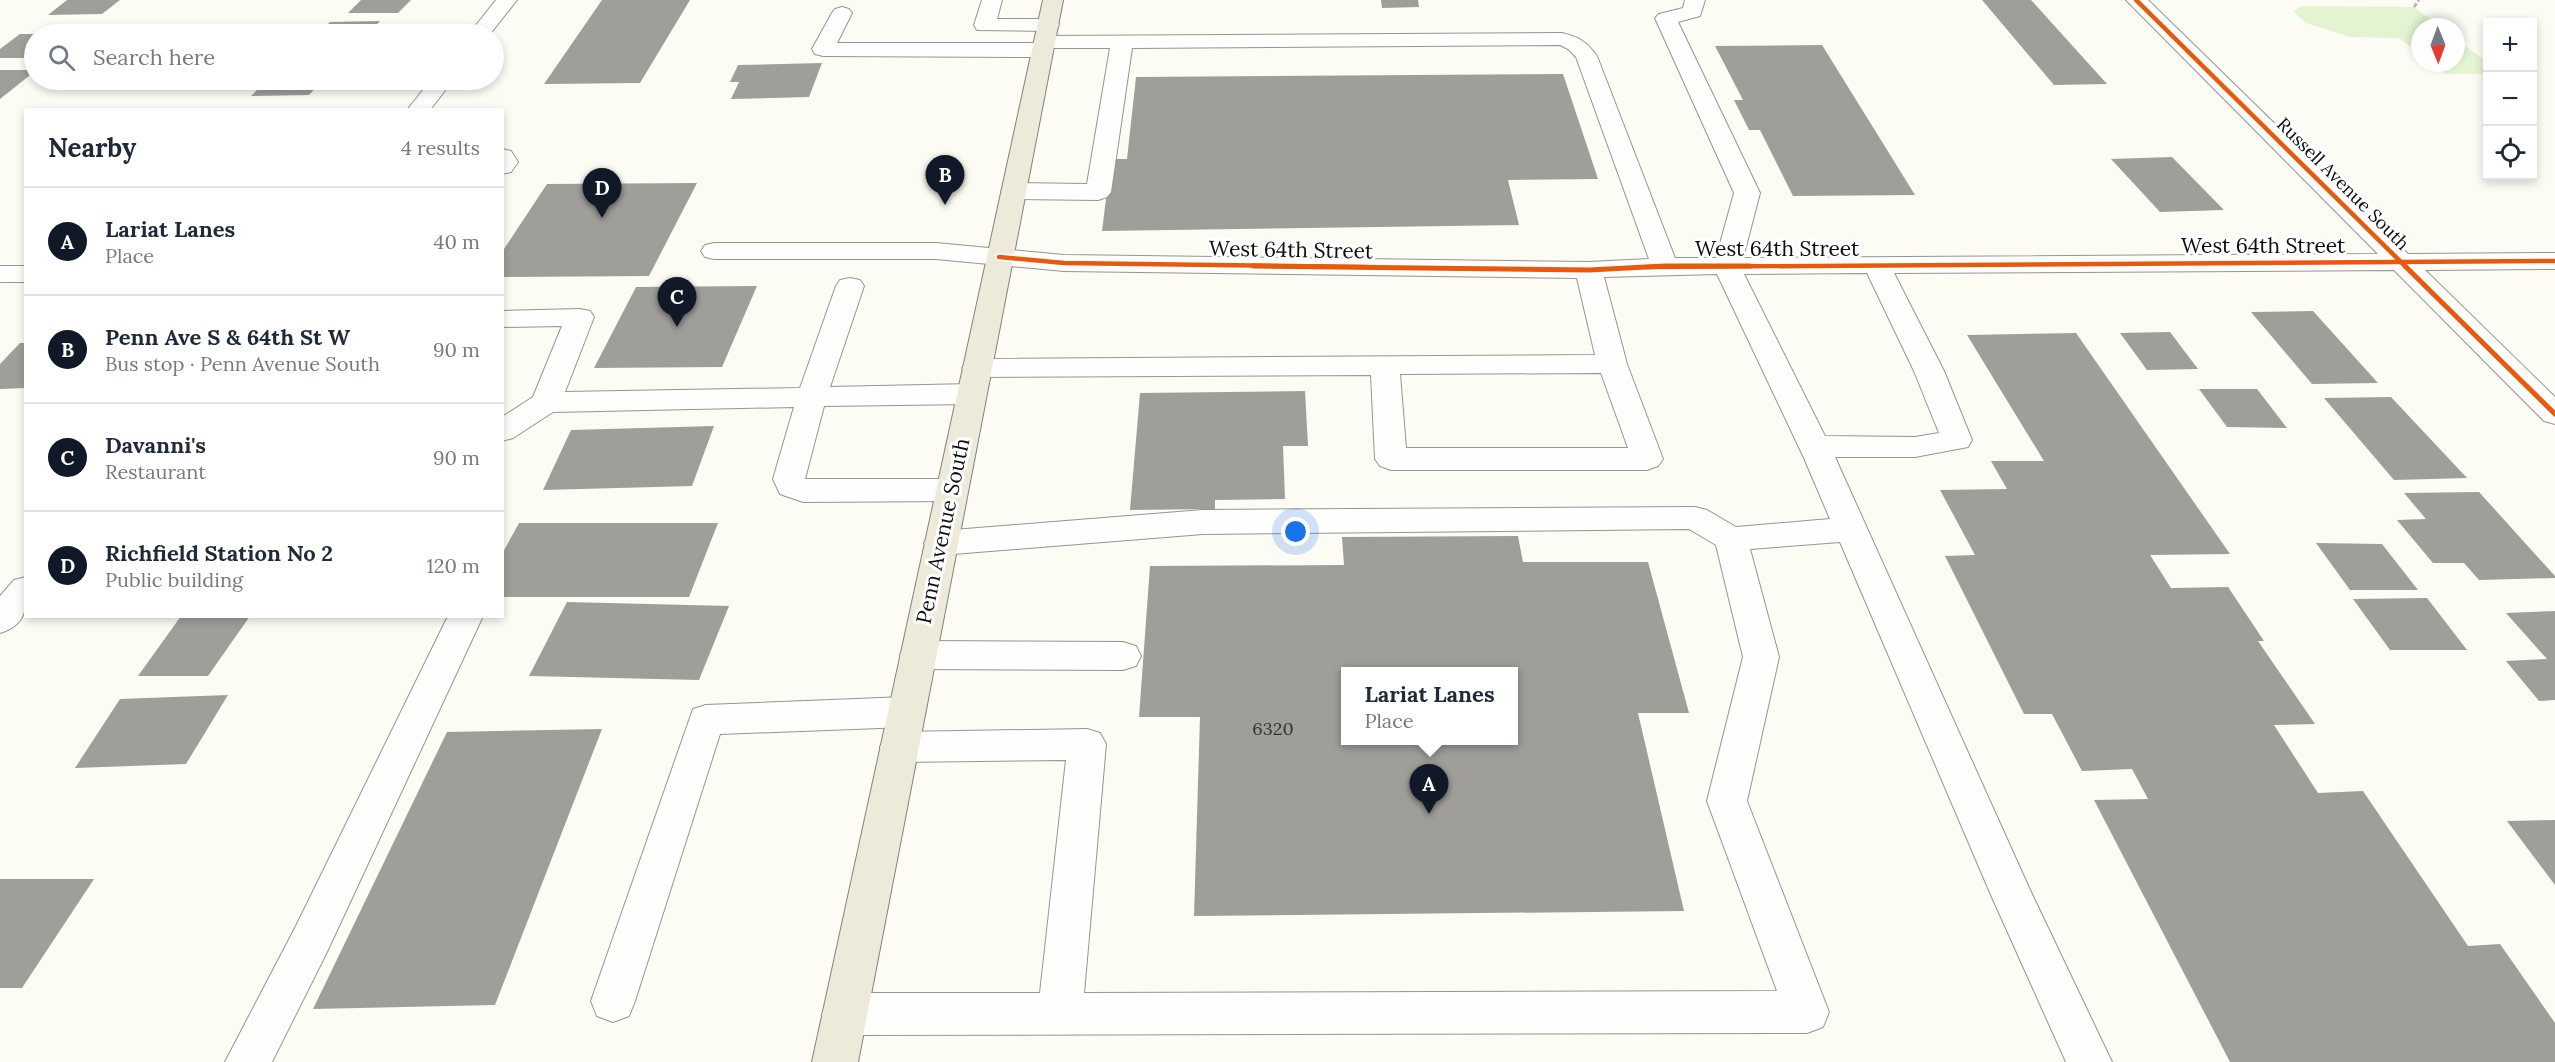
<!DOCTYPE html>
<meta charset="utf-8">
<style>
:root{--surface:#fff;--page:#f2f2f3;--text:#1f2937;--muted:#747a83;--line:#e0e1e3;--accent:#111827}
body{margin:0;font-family:Lora,serif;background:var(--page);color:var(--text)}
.controls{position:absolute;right:18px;top:18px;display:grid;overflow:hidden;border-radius:0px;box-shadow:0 3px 9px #0003}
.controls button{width:54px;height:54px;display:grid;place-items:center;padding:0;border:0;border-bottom:2px solid var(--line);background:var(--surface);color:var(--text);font:30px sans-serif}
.compass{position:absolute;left:2411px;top:18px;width:54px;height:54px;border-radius:50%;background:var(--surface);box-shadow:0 3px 9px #0003;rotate:179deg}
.you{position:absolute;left:1296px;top:532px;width:21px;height:21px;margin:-15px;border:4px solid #fff;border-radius:50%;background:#1a73e8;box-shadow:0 0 0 9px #1a73e833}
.badge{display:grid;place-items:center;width:39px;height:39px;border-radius:50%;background:var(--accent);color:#fff;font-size:20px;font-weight:700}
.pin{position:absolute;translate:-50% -50px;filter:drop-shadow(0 2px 3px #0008)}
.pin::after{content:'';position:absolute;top:32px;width:21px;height:18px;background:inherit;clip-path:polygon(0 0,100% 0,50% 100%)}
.popup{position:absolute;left:1341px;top:667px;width:177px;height:78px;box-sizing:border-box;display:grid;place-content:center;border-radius:0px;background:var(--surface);filter:drop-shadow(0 2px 4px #0005);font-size:20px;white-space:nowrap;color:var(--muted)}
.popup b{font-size:22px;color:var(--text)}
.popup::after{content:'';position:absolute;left:50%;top:100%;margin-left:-12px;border:12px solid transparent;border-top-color:var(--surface)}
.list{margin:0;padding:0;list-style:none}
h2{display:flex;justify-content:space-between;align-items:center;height:78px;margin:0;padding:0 24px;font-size:26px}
h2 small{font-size:20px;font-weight:400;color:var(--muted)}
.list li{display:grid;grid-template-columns:39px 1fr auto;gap:18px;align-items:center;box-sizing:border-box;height:108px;padding:0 24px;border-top:2px solid var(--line)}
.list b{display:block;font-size:22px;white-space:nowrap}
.list p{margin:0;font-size:20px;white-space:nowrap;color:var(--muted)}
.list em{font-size:20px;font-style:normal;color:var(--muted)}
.icon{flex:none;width:33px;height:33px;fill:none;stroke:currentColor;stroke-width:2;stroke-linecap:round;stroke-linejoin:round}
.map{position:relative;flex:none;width:2555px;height:1062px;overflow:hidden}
.search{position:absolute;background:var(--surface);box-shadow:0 3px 9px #0003;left:24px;top:24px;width:480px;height:66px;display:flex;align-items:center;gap:15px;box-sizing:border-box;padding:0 21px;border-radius:33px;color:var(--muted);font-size:22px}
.panel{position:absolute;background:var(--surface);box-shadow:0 3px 9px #0003;left:24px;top:108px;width:480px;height:510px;border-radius:0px}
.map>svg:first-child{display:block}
</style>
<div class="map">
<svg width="2555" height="1062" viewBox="0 0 2555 1062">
<rect width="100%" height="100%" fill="#fcfbf4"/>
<g fill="#e2f4d1">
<path d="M2302,6l112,1 27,20h-21v27l-21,-16 -49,-1 -44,-14 -13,-12z"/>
<path d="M2456,39l31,23v12h-42l-13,-11h24z"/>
</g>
<g fill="#9f9e99" fill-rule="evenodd">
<path d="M67,0h53l-18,14 -54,1z"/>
<path d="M361,0h50l-13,13h-50z"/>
<path d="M602,0h88l-50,83 -96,1z"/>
<path d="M1381,0h37l1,7 -37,1z"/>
<path d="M1982,0h49l76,84 -53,1z"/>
<path d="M380,21l-12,13h-50l12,-12z"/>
<path d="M20,34h14v24h-34v-9z"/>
<path d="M1822,45l93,150 -122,1 -33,-66h-11l-15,-30h9l-28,-54z"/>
<path d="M822,63l-13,34 -78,2 8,-17h-9l8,-17z"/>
<path d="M0,70h34v2l-34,27z"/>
<path d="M1563,74l35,105 -90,1 11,45 -417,6 9,-72h16l9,-82z"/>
<path d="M267,80h56l-14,15 -58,1z"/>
<path d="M2172,157l52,53 -64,2 -49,-53z"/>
<path d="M697,183l-48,93 -147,1v-25l45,-68z"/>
<path d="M757,286l-35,81 -128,1 42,-81z"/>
<path d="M2313,311l65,72 -66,1 -61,-72z"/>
<path d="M2170,332l28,37 -51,1 -27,-37z"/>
<path d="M2076,333l154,221 -80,1 21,33 57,-1 36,54h-6l57,83 -41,1 44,68 45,-2 105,155 32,-2 55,79v39h-325l-136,-262 54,-1 -16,-30 -50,2 -30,-57h-28l-79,-158 30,-1 -35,-65 67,-1 -16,-28h53l-77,-126z"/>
<path d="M20,343h6v45l-26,1v-25z"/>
<path d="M2199,389h58l30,39 -60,-1z"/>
<path d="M1305,391l3,55h-25l2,53 -70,1v9l-85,1 10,-117z"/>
<path d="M2391,397l76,81 -73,2 -70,-82z"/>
<path d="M714,426l-22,60 -149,4 28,-60z"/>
<path d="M2479,492l76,84v2l-76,2 -15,-17h-31l-36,-43 29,-1 -22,-26z"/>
<path d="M519,523h199l-29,74h-187v-43z"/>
<path d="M1518,536l5,26h125l41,151h-51l46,198 -490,5 6,-199h-61l11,-151 194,-1 -2,-28zM1345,672h168v68h-168z"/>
<path d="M2316,543l66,1 36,46h-68z"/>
<path d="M2427,598l40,52h-77l-37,-51z"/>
<path d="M567,602l162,4 -30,74 -170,-4z"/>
<path d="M2555,611v89l-16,1 -33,-40 41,-2 -41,-46z"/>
<path d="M181,616h69l-42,60h-70z"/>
<path d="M228,695l-42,69 -111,4 45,-69z"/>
<path d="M602,729l-107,276 -182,4 134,-277z"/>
<path d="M2555,820v65l-48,-64z"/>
<path d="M0,879h94l-72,109h-22z"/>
</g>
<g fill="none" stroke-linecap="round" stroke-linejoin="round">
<defs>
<g id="minor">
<path d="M496,0h21l-27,34h-21z"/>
<path d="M982,0h20l-5,19h51l8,1 3,5 -3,5 -8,1 -71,-1 -3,-5z"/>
<path d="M1685,0h20l-5,16 -22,6 82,171 -17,65 635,-4 -252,-254h22l260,254 147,-1v16l-130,1 130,127v27l-11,-3 -150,-151 -500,3 50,98 28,69 -4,7 -53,10h-80l195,433 82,172h-46l-75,-167 -151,-353 -90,7 29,108 -32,144 82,211 -6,15 -16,6 -963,2 -16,-6 -6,-15 6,-15 16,-6h196l26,-233 -167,2 -13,-4 -6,-11 6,-11 13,-4 188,-3 13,4 6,11 -22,249 693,-2 -70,-190 36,-144 -27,-112 -27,-16 -486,5 -262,21 -12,-4 -5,-8 5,-8 12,-4 262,-21 492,-3 12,3 29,17 94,-8 -26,-61 -87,-184 -113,3 23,87 36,95 -5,7 -11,4h-256l-11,-4 -5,-7 -4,-84 -394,2 -10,-3 -5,-6 5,-6 10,-3 618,-4 -18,-77 -513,-7 -128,-12h-222l-9,-2 -4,-6 4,-6 9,-2h222l128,12 525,7 60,-3 -73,-202 -8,-8 -8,-4 -428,3 -21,144 -4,5 -9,3 -84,-1 -9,-3 -4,-5 4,-5 9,-3 73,1 23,-136h-57l-2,7 -8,2 -220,-1 -8,-2 -3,-5 20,-36 3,-4 7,-2 7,2 3,4 -15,30h197l2,-6 8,-1 518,-3c17,4 25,9 35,23l78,202h41l18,-65 -79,-175 4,-4 24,-6zM1867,273l47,98 25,62 -24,4 -90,-1 -81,-162zM1601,373l27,75h-222l-6,-74z"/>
<path d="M431,80h22l-23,30h-23z"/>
<path d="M502,149l9,2 7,11 -7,10 -9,2z"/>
<rect x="0" y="266" width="26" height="16"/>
<path d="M850,278l10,2 4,6 -34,101 142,-3 11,3 4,7 -4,7 -11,3 -148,2 -19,73h147l11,3 5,8 -5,8 -11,3 -149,1 -23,-8 -7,-15 21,-72 -241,5 -40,26 -11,3v-24l31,-20 29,-71 -60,1v-16l78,-2 10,2 4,6 -29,75 235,-4 36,-102 4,-6z"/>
<path d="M26,577c0,26 4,47 -26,56v-37l14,-16z"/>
<path d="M448,616h35l-157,338 -54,108h-47l71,-136z"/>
<path d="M918,641l205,1 13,4 5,10 -5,10 -13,4 -205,-1 -13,-4 -5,-10 5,-10z"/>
<path d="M906,697l13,5 6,10 -6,10 -13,5 -186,7 -85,267 -6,15 -16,6 -16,-6 -6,-15 102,-292 13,-4z"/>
</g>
<path id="major" d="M1043,0h20l-205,1062h-46z"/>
</defs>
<use href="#minor" stroke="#959592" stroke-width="2"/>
<use href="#major" stroke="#82827f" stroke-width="2"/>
<path stroke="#b8b8b7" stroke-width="3" stroke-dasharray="4.5 2" stroke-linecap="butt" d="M2414,7l5,-7"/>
<use href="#minor" fill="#fffefd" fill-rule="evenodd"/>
<use href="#major" fill="#edead9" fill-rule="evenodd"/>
<defs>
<g id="cycleway-far1">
<path d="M2136,0l270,267"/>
<path d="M999,257l65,6 302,4"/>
<path d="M1646,267l909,-6"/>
</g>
<g id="cycleway">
<path d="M1253,266l336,4 76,-4h85"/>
<path d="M2405,266l150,148"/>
</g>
</defs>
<use href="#cycleway-far1" stroke="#fff" stroke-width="8"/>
<use href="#cycleway" stroke="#fff" stroke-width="9"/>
<use href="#cycleway-far1" stroke="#e8590c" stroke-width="4.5"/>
<use href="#cycleway" stroke="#e8590c" stroke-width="5"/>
</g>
<g text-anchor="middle" stroke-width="6" stroke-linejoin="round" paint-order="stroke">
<g font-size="18" fill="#0e0e0e" stroke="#fff">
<text transform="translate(2343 184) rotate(45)" y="6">Russell Avenue South</text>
</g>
<g font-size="18" fill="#323231">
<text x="1273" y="735">6320</text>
</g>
<g font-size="21" fill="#0e0e0e" stroke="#fff">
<text x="2263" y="253">West 64th Street</text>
<text x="1777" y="256">West 64th Street</text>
<text transform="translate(1291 250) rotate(1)" y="7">West 64th Street</text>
<text transform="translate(943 531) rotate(-78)" y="7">Penn Avenue South</text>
</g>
</g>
</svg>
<div class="controls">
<button>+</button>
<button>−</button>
<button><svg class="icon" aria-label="locate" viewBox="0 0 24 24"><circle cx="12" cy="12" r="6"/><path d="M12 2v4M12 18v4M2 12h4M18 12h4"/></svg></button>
</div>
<svg class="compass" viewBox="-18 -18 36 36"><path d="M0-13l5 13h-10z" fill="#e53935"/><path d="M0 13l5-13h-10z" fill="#747a83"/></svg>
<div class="you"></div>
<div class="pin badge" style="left:1429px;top:814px">A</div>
<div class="popup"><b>Lariat Lanes</b>Place</div>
<div class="pin badge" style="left:945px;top:205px">B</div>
<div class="pin badge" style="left:677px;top:327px">C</div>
<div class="pin badge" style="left:602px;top:218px">D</div>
<div class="search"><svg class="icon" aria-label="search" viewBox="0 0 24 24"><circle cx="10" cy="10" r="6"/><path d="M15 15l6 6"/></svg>Search here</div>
<section class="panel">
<h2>Nearby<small>4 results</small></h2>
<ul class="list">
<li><span class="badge">A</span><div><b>Lariat Lanes</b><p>Place</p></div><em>40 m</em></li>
<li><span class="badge">B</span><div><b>Penn Ave S &amp; 64th St W</b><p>Bus stop · Penn Avenue South</p></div><em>90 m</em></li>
<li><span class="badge">C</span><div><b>Davanni's</b><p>Restaurant</p></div><em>90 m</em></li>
<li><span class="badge">D</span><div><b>Richfield Station No 2</b><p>Public building</p></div><em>120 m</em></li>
</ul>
</section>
</div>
